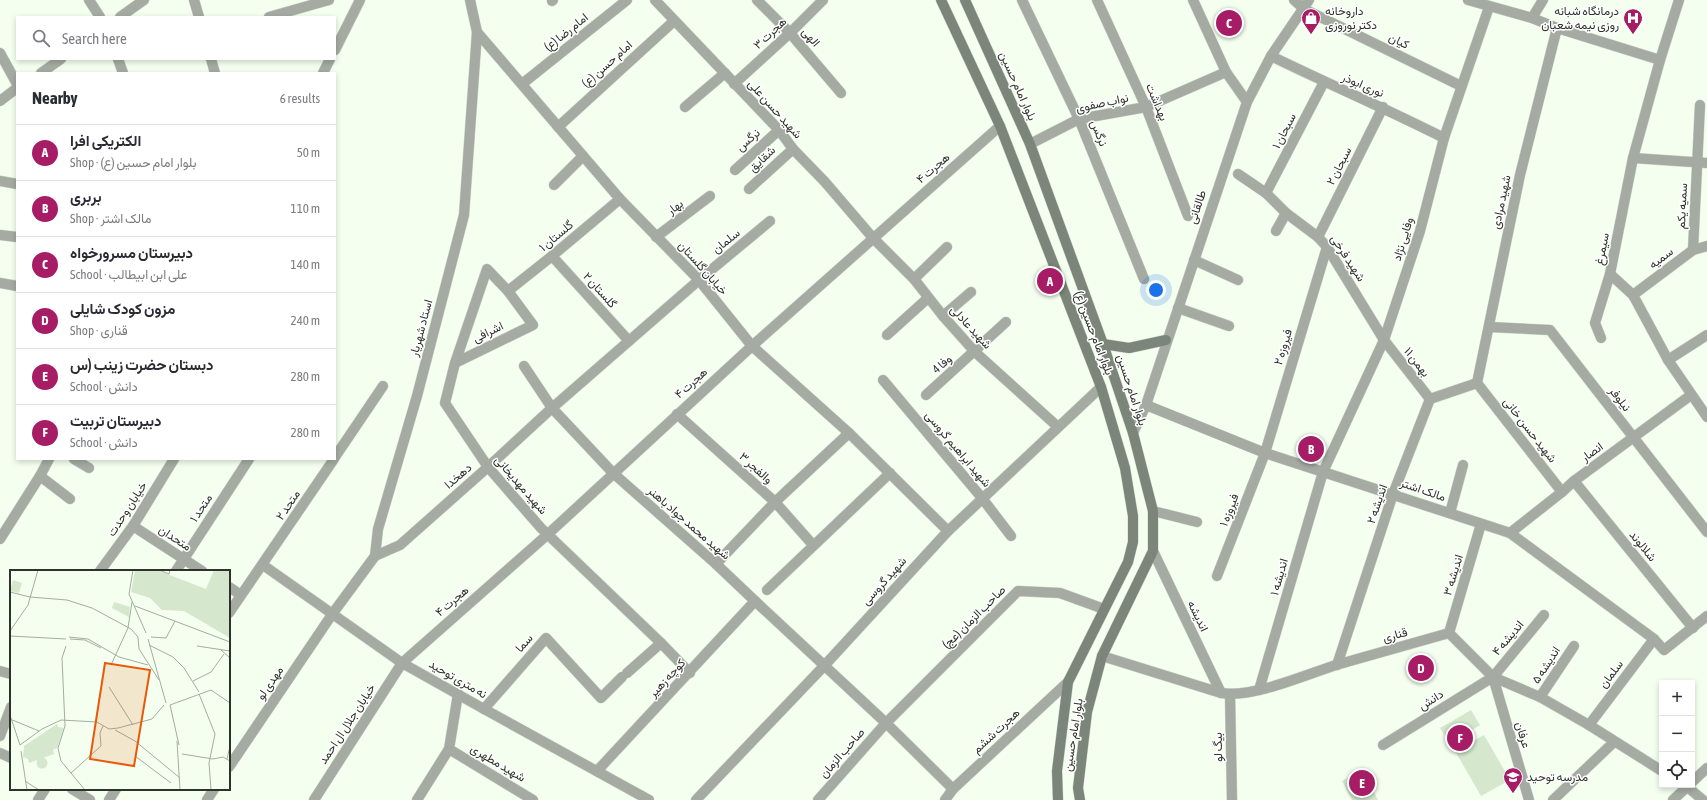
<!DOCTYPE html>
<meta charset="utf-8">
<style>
:root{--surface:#fff;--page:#f2f2f3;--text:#2b2b33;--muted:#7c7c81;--line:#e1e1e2;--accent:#a61d66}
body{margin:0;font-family:"Asap Condensed",Vazirmatn,sans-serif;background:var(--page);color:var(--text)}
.controls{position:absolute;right:12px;bottom:12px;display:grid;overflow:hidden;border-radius:0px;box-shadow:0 2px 6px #0003}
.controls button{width:36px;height:36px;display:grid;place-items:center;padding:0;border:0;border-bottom:1px solid var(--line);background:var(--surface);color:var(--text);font:20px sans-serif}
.you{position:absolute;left:1156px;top:290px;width:14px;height:14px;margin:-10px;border:3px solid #fff;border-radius:50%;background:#1a73e8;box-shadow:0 0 0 6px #1a73e833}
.badge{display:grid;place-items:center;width:26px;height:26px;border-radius:50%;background:var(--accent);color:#fff;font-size:13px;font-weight:700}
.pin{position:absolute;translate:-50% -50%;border:2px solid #fff;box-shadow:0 1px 4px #0006}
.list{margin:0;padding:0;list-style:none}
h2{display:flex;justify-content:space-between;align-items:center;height:52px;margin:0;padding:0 16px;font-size:17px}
h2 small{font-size:13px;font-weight:400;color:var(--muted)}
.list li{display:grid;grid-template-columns:26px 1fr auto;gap:12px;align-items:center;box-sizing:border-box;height:56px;padding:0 16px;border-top:1px solid var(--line)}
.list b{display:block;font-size:15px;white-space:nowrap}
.list p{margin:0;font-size:13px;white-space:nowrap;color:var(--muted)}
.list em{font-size:13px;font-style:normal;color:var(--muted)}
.icon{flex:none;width:22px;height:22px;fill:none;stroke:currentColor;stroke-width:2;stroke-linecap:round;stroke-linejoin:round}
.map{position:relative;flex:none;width:1707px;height:800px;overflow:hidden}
.search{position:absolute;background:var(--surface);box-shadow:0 2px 6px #0003;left:16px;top:16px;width:320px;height:44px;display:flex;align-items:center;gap:10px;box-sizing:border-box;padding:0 14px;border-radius:0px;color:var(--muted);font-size:15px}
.panel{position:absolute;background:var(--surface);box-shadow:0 2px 6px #0003;left:16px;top:72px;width:320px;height:388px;border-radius:0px}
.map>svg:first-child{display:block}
</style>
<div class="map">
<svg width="1707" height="800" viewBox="0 0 1707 800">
<rect width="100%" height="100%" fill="#f4ffef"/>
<g fill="#d5e8cd">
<path d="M1471,710l9,15 -30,19 -10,-16z"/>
<path d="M1484,735l26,45 -29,16 -26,-45z"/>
<path d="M1362,770l16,30h-26l-10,-19z"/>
</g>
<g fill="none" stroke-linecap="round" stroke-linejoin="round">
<defs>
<g id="minor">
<path d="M89,0l11,17"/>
<path d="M194,0l5,17"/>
<path d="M470,0l7,32 143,167 79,81 53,66 97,87 99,98"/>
<path d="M655,0l124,130 14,19 32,33 48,56 41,41 29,37 32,36 83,75"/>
<path d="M757,0l33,33 51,60"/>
<path d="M1022,0l57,119 65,160"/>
<path d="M1097,0l49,107 42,109"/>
<path d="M1193,0l33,72 21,30"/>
<path d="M1294,0l10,9 157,77"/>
<path d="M1468,0l64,18 25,10 103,32"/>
<path d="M552,1l1,-1"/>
<path d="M120,17l24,-17"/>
<path d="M269,17l60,-17"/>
<path d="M335,50l25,-50"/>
<path d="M0,53l17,31"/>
<path d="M1271,56c57,28 116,53 173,82"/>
<path d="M118,59l5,14"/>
<path d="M211,59l4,14"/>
<path d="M41,73l20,-14"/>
<path d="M323,73l7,-14"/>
<path d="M522,84l105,-84"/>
<path d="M734,84l56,-51 33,-33"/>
<path d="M0,101l17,-13"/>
<path d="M685,107l40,-34"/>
<path d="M558,127l116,-106"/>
<path d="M1030,144l49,-25 67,-12 80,-35"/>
<path d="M1633,158l74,5"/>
<path d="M735,170l44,-40"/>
<path d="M1238,174l28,19 20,20 32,24 9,10 57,93 46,59"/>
<path d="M0,181l17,3"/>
<path d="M554,185l29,-29"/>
<path d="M749,189l44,-40"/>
<path d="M1266,193l58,-111"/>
<path d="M1276,231l10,-18"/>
<path d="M0,235l17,2"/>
<path d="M656,237l54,-41"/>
<path d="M1318,237l65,-130"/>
<path d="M1693,250l7,-145"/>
<path d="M552,256l77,85"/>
<path d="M1194,260l44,20"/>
<path d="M1610,274l23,21 35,65 39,57"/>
<path d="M914,279l33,-32"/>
<path d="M0,283l17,3"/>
<path d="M508,291l44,-35 68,-57"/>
<path d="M1633,295l60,-45 14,-4"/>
<path d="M1178,308l51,18"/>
<path d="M943,316l28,-24"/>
<path d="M1489,327l61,3 157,202"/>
<path d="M887,335l41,-37"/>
<path d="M1601,338l-6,-15 15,-49 23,-116 27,-98 19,-60"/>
<path d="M1668,360l39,-25"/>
<path d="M455,363l78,-38 -25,-34 -21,-22 -32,94 -10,40 43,64 53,61 120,115 29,30"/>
<path d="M524,366l28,42 61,65 103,91 39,37 131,122 67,66"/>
<path d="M883,380l99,118 29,38"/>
<path d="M1477,383l43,-208 37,-147"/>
<path d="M1477,383l85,109"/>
<path d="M926,395l80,-73"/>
<path d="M1146,405l119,48 245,80 144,106 10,11 43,-34"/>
<path d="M677,414l98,88 38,43"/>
<path d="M335,457l48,-71"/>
<path d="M74,459l15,9"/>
<path d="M40,476l30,23"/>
<path d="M1574,481l119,147"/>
<path d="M1153,511l44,11"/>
<path d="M1450,513l13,-48"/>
<path d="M133,526l69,45"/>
<path d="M1510,533l52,-41 12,-11 117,-86"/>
<path d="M0,539l40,-63 9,-17"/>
<path d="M1153,551l68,142"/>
<path d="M375,556l25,-11 88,-78 64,-59 147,-128 71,-59"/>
<path d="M716,564l59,-62 74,-69"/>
<path d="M263,565l139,98 82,46 165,91"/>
<path d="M100,571l33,-45 41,-67"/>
<path d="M176,571l73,-112"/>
<path d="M1217,576l48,-123 62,-206"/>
<path d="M229,587l12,8"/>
<path d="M767,590l123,-117"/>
<path d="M229,613l105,-154"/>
<path d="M1449,633l32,-109"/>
<path d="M1337,665l56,-171 37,-95 47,-16"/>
<path d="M627,673l34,-30"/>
<path d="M1493,677l36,123"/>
<path d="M1259,690l64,-218 61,-132 36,-109 24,-93 45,-131"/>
<path d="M1230,694l2,106"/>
<path d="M1540,697l34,-51"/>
<path d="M484,709l62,-71 55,60 21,-21"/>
<path d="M1589,725l65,-86"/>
<path d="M0,736l11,-29"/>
<path d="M1383,745l110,-68 51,-62"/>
<path d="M449,749l84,51"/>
<path d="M0,753l11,5"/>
<path d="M229,767l104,-154 42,-57 3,-27 39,-133 47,-181 13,-183"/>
<path d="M597,771l158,-170"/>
<path d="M1692,782l15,-14"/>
<path d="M72,789l18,11"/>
<path d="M38,800l7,-11"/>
<path d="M109,800l7,-11"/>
<path d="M207,800l7,-11"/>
<path d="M314,800l88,-137"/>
<path d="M417,800l32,-51 9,-55"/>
<path d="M696,800l128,-134 124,-135 153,-144"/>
<path d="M818,800l68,-77 132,-132 42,2 44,16"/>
<path d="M945,800l8,-11 115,-107"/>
<path d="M1553,800l61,-58"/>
<path d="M1673,800l16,-15"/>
</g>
<g id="tertiary">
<path d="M1532,18l11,-18"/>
<path d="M1133,433l13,-28 101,-303 24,-46 38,-56"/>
<path d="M1102,656l119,37c32,5 84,-18 115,-28 38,-11 75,-21 113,-32l44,44 47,20 49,28 73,46"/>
<path d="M402,663l145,-128 205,-189 248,-220"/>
<path d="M0,671l11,3"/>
<path d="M1685,785l18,15"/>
</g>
<g id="secondary">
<path d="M941,0l59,126 101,261 24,81 8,48v26l-5,20 -60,120 -11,89 1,29"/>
<path d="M965,0l65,144 73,200 30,89 20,78v40l-51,105 -15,56 -9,76 2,12"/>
<path d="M1103,344l26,4 37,-8"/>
</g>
</defs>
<use href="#minor" stroke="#d0dacc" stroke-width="11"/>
<use href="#tertiary" stroke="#d0dacc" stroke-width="11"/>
<use href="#secondary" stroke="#d0dacc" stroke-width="11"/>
<use href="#minor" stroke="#a5aba3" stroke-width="10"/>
<use href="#tertiary" stroke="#a5aba3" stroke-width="10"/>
<use href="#secondary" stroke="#7c8579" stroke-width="10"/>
</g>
<defs>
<symbol id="shop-pin" viewBox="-11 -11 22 30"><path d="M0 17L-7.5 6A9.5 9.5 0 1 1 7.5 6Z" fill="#a61d66" stroke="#fff"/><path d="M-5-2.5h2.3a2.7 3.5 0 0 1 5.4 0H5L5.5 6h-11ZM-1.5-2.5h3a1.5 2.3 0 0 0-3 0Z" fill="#fff"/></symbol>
<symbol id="hospital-pin" viewBox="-11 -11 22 30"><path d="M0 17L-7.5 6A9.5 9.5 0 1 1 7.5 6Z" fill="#a61d66" stroke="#fff"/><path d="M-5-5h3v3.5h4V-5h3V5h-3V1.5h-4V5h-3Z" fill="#fff"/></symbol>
<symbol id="school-pin" viewBox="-11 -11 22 30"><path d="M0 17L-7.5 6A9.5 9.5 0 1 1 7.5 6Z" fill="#a61d66" stroke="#fff"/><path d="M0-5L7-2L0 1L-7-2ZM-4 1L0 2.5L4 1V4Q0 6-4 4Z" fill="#fff"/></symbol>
</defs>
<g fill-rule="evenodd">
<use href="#shop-pin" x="1300" y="7" width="22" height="30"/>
<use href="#hospital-pin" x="1622" y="7" width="22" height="30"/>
<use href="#school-pin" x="1502" y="766" width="22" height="30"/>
</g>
<g text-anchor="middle" stroke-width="3" stroke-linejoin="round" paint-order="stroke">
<g font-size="12" fill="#2d322a" stroke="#fff" text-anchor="start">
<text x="1325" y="15">داروخانه<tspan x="1325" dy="14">دکتر نوروزی</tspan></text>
<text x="1619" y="15" text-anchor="end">درمانگاه شبانه<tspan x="1619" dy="14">روزی نیمه شعبان</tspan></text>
<text x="1527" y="781">مدرسه توحید</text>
</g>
<g font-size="12" fill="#2d322a" stroke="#fff">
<text transform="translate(566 32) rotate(-39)" y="4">امام رضا (ع)</text>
<text transform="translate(770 33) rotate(-43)" y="4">هجرت ۳</text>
<text transform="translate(811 37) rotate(50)" y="4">الهی</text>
<text transform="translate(1399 41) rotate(26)" y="4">کیان</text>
<text transform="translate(607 64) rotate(-42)" y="4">امام حسن (ع)</text>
<text transform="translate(1363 85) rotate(23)" y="4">نوری ابوذر</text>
<text transform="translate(1018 86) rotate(66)" y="4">بلوار امام حسین</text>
<text transform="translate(1157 102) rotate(67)" y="4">بهداشت</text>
<text transform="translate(1102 103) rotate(-12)" y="4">نواب صفوی</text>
<text transform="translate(775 109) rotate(48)" y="4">شهید حسن علی</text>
<text transform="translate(1284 131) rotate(-63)" y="4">سبحان ۱</text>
<text transform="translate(1099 133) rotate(68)" y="4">نرگس</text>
<text transform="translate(748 140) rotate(-42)" y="4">نرگس</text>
<text transform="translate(762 159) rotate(-43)" y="4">شقایق</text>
<text transform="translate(1339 166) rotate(-63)" y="4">سبحان ۲</text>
<text transform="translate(933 168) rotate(-41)" y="4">هجرت ۴</text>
<text transform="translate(1501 202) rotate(-78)" y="4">شهید مرادی</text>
<text transform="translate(1682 206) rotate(-87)" y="4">سمیه یکم</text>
<text transform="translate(675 207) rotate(-38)" y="4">بهار</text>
<text transform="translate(1197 207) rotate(-72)" y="4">طالقانی</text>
<text transform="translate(556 236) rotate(-40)" y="4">گلستان ۱</text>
<text transform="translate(1403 239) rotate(-73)" y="4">وفایی نژاد</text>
<text transform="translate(726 241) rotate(-39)" y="4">سلمان</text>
<text transform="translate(1602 249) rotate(-79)" y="4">سیمرغ</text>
<text transform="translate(1348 258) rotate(57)" y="4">شهید فرخی</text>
<text transform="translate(1661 258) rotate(-37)" y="4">سمیه</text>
<text transform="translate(703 268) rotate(48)" y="4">خیابان گلستان</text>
<text transform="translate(600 290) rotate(48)" y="4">گلستان ۲</text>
<text transform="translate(971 327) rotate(47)" y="4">شهید عادلی</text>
<text transform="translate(421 328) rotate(-75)" y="4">استاد شهریار</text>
<text transform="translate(488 332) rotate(-26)" y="4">اشرافی</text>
<text transform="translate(1094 333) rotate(69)" y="4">بلوار امام حسین (ع)</text>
<text transform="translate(1283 347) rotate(-73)" y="4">فیروزه ۲</text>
<text transform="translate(1417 362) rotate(52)" y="4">بهمن ۱۱</text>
<text transform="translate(942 364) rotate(-42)" y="4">وفا 4</text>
<text transform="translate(691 383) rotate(-42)" y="4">هجرت ۴</text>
<text transform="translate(1132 390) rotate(72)" y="4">بلوار امام حسین</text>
<text transform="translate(1620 399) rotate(52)" y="4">نیلوفر</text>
<text transform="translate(1530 430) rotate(52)" y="4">شهید حسن خانی</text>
<text transform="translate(958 449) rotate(50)" y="4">شهید ابراهیم گروسی</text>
<text transform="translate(1592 452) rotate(-36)" y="4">انصار</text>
<text transform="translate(756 468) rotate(42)" y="4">والفجر ۳</text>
<text transform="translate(458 476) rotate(-41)" y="4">دهخدا</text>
<text transform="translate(521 485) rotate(49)" y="4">شهید مهدیخانی</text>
<text transform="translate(1423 490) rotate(19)" y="4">مالک اشتر</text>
<text transform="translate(1377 504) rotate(-71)" y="4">اندیشه ۲</text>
<text transform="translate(288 505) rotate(-56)" y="4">متحد ۲</text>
<text transform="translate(201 508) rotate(-57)" y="4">متحد ۱</text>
<text transform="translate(127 509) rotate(-57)" y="4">خیابان وحدت</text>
<text transform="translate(1229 510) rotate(-69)" y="4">فیروزه ۱</text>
<text transform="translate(689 523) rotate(41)" y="4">شهید محمد جواد باهنر</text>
<text transform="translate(175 538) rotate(33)" y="4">متحدان</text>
<text transform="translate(1643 546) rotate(51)" y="4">شلالوند</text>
<text transform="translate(1453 575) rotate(-73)" y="4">اندیشه ۳</text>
<text transform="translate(1279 577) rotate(-74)" y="4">اندیشه ۱</text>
<text transform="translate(884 581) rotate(-48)" y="4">شهید گروسی</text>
<text transform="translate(452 601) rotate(-41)" y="4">هجرت ۴</text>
<text transform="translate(1198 616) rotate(64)" y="4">اندیشه</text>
<text transform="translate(974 617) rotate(-45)" y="4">صاحب الزمان (عج)</text>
<text transform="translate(1395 635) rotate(-16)" y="4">قناری</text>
<text transform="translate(1508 638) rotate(-50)" y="4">اندیشه ۴</text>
<text transform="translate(524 643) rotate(-49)" y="4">سما</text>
<text transform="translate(1546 665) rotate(-57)" y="4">اندیشه ۵</text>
<text transform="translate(1611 674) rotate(-53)" y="4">سلمان</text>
<text transform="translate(667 678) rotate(-47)" y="4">کوچه زهیر</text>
<text transform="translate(458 679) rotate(30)" y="4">نه متری توحید</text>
<text transform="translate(270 683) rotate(-56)" y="4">مهدی لو</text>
<text transform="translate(1431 700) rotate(-32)" y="4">دانش</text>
<text transform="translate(347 724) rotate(-57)" y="4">خیابان جلال ال احمد</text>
<text transform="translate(996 731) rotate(-43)" y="4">هجرت ششم</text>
<text transform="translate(1073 735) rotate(-81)" y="4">بلوار امام حسین</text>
<text transform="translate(1523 735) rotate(74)" y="4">عرفان</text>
<text transform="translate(1218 747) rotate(-91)" y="4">بیگ لو</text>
<text transform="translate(842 753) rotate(-49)" y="4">صاحب الزمان</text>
<text transform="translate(498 763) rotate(31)" y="4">شهید مطهری</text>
</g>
</g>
<g transform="translate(10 570)">
<rect width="220" height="220" fill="#f4ffef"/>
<path d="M125,0h22l49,19 8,-19h16v68l-46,-27 -22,-1 -12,-12 -19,-6zM3,10l9,3 -3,10 -9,-2zM104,32l16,5 -1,10 -17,-9zM47,154l1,3 6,1 -7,20 -4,2 1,4 -25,9 -1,-4 -5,-2 1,-11zM26.5 193a5.5 5.5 0 1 1 11 0a5.5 5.5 0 1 1-11 0Z" fill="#d5e8cd"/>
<path fill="none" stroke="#a4ada0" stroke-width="1" d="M123,0l-4,24 17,39M149,0l10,4 1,-4M0,22l20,5M20,27l37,3 25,8 39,21 7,8M125,36l95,36M0,61l18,-26 10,-35M0,66l56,3M59,67l19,2 31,18 29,8M128,67l1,12 20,31M141,67l15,1 9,-17M60,69l15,1 16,8M138,69l18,64M139,75l24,12 11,11 15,24M56,76l-4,12 3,68 -7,22 3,13 24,29M187,76l33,5M211,80l9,8M101,95l17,-37 4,-26M183,111l18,-9 13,-18M99,117l24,38M189,124l16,40 -6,29 2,27M0,145l10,30M0,149l29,12M105,160l20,11 45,37M167,171l3,49M10,175l22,-16 19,-9 36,2 12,7 9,-1 34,-9 12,-14M169,175l-9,-40 41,-15 19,13M11,181l6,39M172,184l31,5 10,-2 7,4M125,186l36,27M217,189l3,-13M61,203l30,-27 -1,-13 3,-7M15,211l14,9"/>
<path fill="#e8590c" fill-opacity="0.15" stroke="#e8590c" stroke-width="2" d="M95,93l45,7 -16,96 -44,-7z"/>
<rect width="220" height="220" fill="none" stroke="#2d322a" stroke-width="2"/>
</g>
</svg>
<div class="controls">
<button>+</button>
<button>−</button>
<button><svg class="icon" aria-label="locate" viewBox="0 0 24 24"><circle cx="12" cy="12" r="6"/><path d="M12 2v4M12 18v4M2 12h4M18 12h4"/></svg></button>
</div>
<div class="you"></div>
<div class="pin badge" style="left:1050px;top:281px">A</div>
<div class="pin badge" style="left:1311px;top:449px">B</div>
<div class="pin badge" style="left:1229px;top:23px">C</div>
<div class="pin badge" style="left:1421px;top:668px">D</div>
<div class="pin badge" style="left:1362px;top:783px">E</div>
<div class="pin badge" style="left:1460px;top:738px">F</div>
<div class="search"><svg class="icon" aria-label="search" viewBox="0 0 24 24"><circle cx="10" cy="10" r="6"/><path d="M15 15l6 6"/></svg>Search here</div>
<section class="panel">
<h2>Nearby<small>6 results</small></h2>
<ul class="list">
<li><span class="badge">A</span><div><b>الکتریکی افرا</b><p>Shop · بلوار امام حسین (ع)</p></div><em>50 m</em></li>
<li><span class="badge">B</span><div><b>بربری</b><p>Shop · مالک اشتر</p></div><em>110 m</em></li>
<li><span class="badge">C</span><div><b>دبیرستان مسرورخواه</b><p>School · علی ابن ابیطالب</p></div><em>140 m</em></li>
<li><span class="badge">D</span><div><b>مزون کودک شایلی</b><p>Shop · قناری</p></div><em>240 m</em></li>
<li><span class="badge">E</span><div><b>دبستان حضرت زینب (س</b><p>School · دانش</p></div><em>280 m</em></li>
<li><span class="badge">F</span><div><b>دبیرستان تربیت</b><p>School · دانش</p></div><em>280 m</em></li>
</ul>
</section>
</div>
